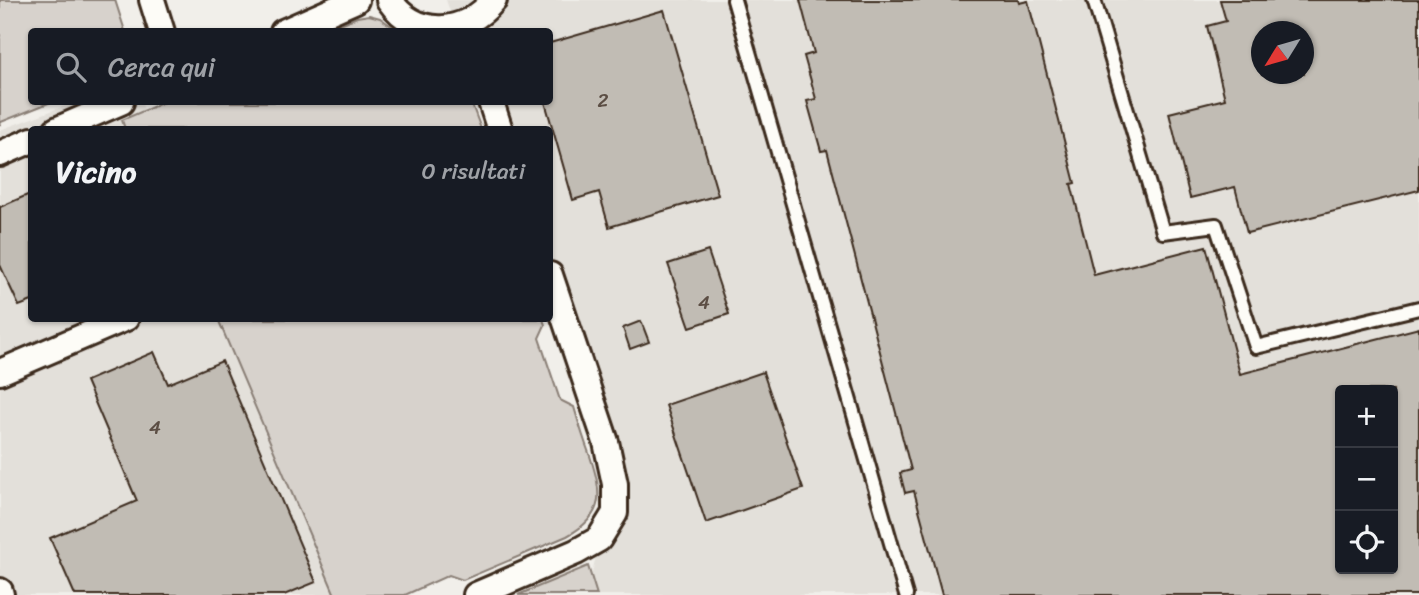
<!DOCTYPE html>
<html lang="it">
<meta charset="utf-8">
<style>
:root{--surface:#171b24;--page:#20242c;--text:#f1f3f6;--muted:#9ea1a6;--line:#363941}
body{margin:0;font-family:Sriracha,sans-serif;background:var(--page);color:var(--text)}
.controls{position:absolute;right:21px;bottom:21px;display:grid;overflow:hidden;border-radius:7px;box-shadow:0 2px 5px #0004}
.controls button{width:63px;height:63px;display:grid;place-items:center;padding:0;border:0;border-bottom:2px solid var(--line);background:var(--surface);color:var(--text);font:35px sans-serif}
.compass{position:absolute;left:1251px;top:21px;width:63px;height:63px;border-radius:50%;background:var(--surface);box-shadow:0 2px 5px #0004;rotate:233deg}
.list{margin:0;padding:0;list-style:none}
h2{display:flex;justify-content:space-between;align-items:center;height:91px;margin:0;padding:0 28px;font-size:30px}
h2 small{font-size:23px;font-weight:400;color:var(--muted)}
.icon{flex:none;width:38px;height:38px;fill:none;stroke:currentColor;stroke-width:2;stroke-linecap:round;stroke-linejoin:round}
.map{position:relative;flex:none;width:1419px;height:595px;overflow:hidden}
.search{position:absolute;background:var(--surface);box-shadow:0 2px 5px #0004;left:28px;top:28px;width:525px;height:77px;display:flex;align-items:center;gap:18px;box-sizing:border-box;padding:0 24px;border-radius:7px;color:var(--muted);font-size:26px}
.panel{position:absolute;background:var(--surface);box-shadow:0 2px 5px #0004;left:28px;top:126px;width:525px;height:196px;border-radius:7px}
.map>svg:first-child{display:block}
</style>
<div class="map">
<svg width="1419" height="595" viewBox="0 0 1419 595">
<rect width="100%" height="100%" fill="#f1efea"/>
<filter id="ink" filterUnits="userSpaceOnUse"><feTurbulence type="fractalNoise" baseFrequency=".0143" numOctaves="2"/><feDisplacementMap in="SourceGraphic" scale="14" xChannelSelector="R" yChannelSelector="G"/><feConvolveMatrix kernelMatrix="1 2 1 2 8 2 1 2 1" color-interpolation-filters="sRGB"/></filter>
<g filter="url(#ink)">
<g fill="#e3e0da" fill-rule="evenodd">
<path d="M446,0h973v595h-826l-4,-10 18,-74 -11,-85 -46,-126v-170l-59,-1 -10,-27h69v-70l-93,-1zM1262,32h42v42h-42zM1340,390h53v179h-53z"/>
<path d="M75,102h66l11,27 -120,1v188l197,1 113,276h-342v-465z"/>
</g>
<g fill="#d7d2cc" stroke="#897e75" stroke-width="2">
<path d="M0,0h115l10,31 -93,1v70h19l-50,20 -1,3z"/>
<path d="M369,15l11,3 18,13h-74l33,-14z"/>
<path d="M164,102h307l10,27h-356l-3,-9z"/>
<path d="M218,319h325l2,6 -6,13 21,62 14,7c5,17 10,33 16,49 12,37 16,59 -23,80l-104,44 -14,-5 -44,20h-70z"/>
<path d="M588,566l9,29h-79z"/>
</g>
<g fill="#c1bcb4" stroke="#3b2a1e" stroke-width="2" fill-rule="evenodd">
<path d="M800,0h218l1,3 9,-2 47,182 -4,1 23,91 112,-29 34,128 179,-46v267h-477l-28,-104 -9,2 -5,-20 11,-3 -84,-320 -6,1 -14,-50 9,-2 -12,-43 10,-3zM1340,390h53v179h-53z"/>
<path d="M1220,0h199v190l-172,43 -12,-46 -45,11 -21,-85 56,-14 -18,-73 19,-5zM1262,32h42v42h-42z"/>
<path d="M664,10l54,185 -109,32 -10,-35 -26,8 -28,-98h5v-59z"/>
<path d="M32,193v108l-13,5 -19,-41v-58z"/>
<path d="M708,251l21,63 -39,13 -22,-63z"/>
<path d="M641,321l8,21 -19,7 -7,-21z"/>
<path d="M154,352l14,32 54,-23 94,221 -32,13h-209l-25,-57 87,-37 -51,-120z"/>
<path d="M763,372l40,117 -97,34 -40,-118z"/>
</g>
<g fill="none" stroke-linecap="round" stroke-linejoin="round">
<defs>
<g id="service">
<path d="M734,0l172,595"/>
<path d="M1094,0l69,232 53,-7 40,122 163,-39"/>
</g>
<g id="minor">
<path d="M152,0l10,32"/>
<path d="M389,0c28,40 76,35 105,0"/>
<path d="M283,32l73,-32"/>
<path d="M491,102l9,28"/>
<path d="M56,130l65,-28"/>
<path d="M0,154l32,-14"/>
<path d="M0,372l126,-54"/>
<path d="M0,591l1,4"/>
<path d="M476,595l100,-43 23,-13 16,-26v-29l-9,-42 -56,-167"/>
</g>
</defs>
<use href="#service" stroke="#3b2a1e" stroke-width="18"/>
<use href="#minor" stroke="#3b2a1e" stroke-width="30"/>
<use href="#service" stroke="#fdfcf7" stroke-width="12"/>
<use href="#minor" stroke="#fdfcf7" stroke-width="24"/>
</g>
</g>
<g text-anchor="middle" stroke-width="5" stroke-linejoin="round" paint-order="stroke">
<g font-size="19" fill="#5c4e44">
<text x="603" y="107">2</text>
<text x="704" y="309">4</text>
<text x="155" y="434">4</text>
</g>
</g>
</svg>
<div class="controls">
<button>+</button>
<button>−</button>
<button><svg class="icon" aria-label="locate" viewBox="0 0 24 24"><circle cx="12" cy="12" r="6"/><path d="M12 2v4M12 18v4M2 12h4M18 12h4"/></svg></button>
</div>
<svg class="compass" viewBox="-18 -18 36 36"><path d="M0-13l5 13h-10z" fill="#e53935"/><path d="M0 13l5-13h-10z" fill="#9ea1a6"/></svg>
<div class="search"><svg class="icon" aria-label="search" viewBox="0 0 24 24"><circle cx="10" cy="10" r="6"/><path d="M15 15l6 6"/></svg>Cerca qui</div>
<section class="panel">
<h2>Vicino<small>0 risultati</small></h2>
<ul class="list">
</ul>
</section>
</div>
